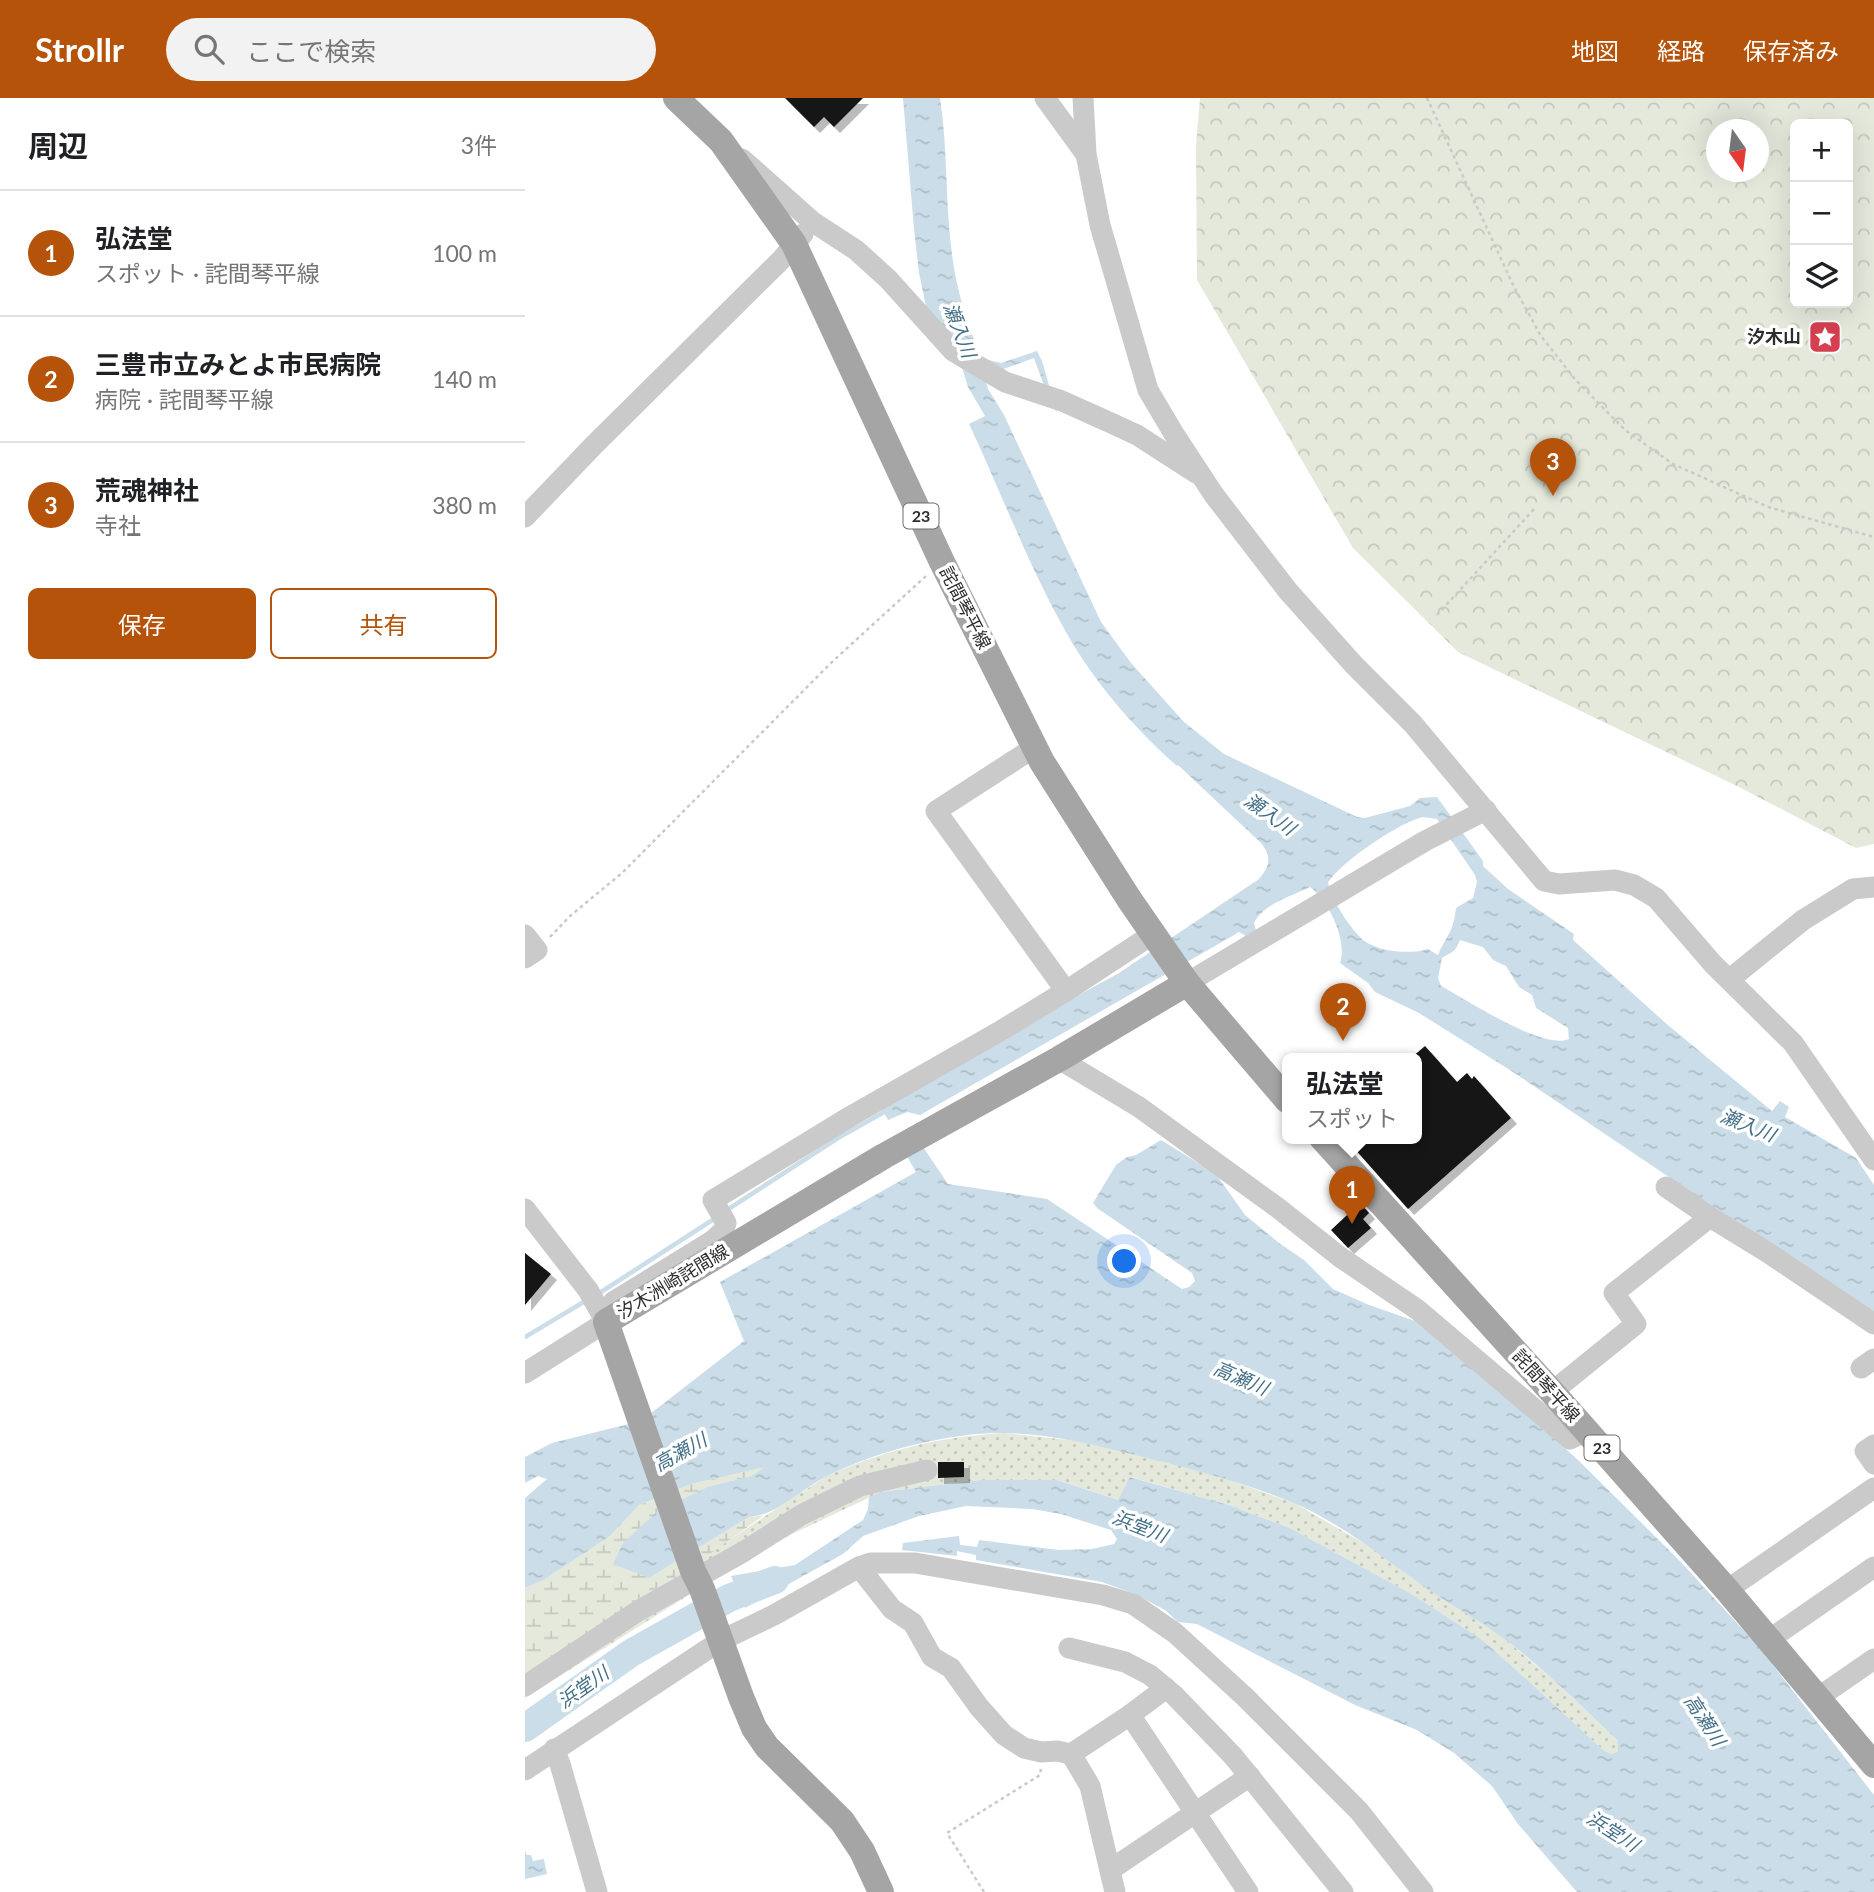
<!DOCTYPE html>
<html lang="ja">
<meta charset="utf-8">
<style>
:root{--surface:#fff;--page:#f2f2f2;--text:#202124;--muted:#757577;--line:#e0e0e0;--accent:#b45309}
body{margin:0;font-family:Lato,"Noto Sans JP",sans-serif;background:var(--page);color:var(--text)}
.controls{position:absolute;right:21px;top:21px;display:grid;overflow:hidden;border-radius:10px;box-shadow:0 7px 28px #0002}
.controls button{width:63px;height:63px;display:grid;place-items:center;padding:0;border:0;border-bottom:2px solid var(--line);background:var(--surface);color:var(--text);font:35px sans-serif}
.compass{position:absolute;left:1181px;top:21px;width:63px;height:63px;border-radius:50%;background:var(--surface);box-shadow:0 7px 28px #0002;rotate:166deg}
.you{position:absolute;left:600px;top:1164px;width:24px;height:24px;margin:-18px;border:5px solid #fff;border-radius:50%;background:#1a73e8;box-shadow:0 0 0 10px #1a73e833}
.badge{display:grid;place-items:center;width:46px;height:46px;border-radius:50%;background:var(--accent);color:#fff;font-size:23px;font-weight:700}
.pin{position:absolute;translate:-50% -58px;filter:drop-shadow(0 2px 4px #0008)}
.pin::after{content:'';position:absolute;top:37px;width:24px;height:21px;background:inherit;clip-path:polygon(0 0,100% 0,50% 100%)}
.popup{position:absolute;left:757px;top:955px;width:140px;height:91px;box-sizing:border-box;display:grid;place-content:center;border-radius:10px;background:var(--surface);filter:drop-shadow(0 2px 5px #0005);font-size:23px;white-space:nowrap;color:var(--muted)}
.popup b{font-size:26px;color:var(--text)}
.popup::after{content:'';position:absolute;left:50%;top:100%;margin-left:-14px;border:14px solid transparent;border-top-color:var(--surface)}
.list{margin:0;padding:0;list-style:none}
h2{display:flex;justify-content:space-between;align-items:center;height:91px;margin:0;padding:0 28px;font-size:30px}
h2 small{font-size:23px;font-weight:400;color:var(--muted)}
.list li{display:grid;grid-template-columns:46px 1fr auto;gap:21px;align-items:center;box-sizing:border-box;height:126px;padding:0 28px;border-top:2px solid var(--line)}
.list b{display:block;font-size:26px;white-space:nowrap}
.list p{margin:0;font-size:23px;white-space:nowrap;color:var(--muted)}
.list em{font-size:23px;font-style:normal;color:var(--muted)}
.actions{display:flex;gap:14px;padding:21px 28px}
.actions a{flex:1;padding:16px 0;border:2px solid var(--accent);border-radius:10px;text-align:center;font-size:24px;color:var(--accent)}
.actions .main{background:var(--accent);color:#fff}
.icon{flex:none;width:38px;height:38px;fill:none;stroke:currentColor;stroke-width:2;stroke-linecap:round;stroke-linejoin:round}
.map{position:relative;flex:none;width:1349px;height:1794px;overflow:hidden}
header{display:flex;align-items:center;gap:42px;box-sizing:border-box;height:98px;padding:0 35px;background:var(--accent);color:#fff}
header strong{font-size:33px}
nav{display:flex;gap:38px;margin-inline-start:auto;font-size:24px}
.search{width:490px;height:63px;background:var(--page);display:flex;align-items:center;gap:18px;box-sizing:border-box;padding:0 24px;border-radius:38px;color:var(--muted);font-size:26px}
main{display:flex}
aside{flex:1;background:var(--surface)}
.map>svg:first-child{display:block}
</style>
<header>
<strong>Strollr</strong>
<div class="search"><svg class="icon" aria-label="search" viewBox="0 0 24 24"><circle cx="10" cy="10" r="6"/><path d="M15 15l6 6"/></svg>ここで検索</div>
<nav><a>地図</a><a>経路</a><a>保存済み</a></nav>
</header>
<main>
<aside>
<h2>周辺<small>3件</small></h2>
<ul class="list">
<li><span class="badge">1</span><div><b>弘法堂</b><p>スポット · 詫間琴平線</p></div><em>100 m</em></li>
<li><span class="badge">2</span><div><b>三豊市立みとよ市民病院</b><p>病院 · 詫間琴平線</p></div><em>140 m</em></li>
<li><span class="badge">3</span><div><b>荒魂神社</b><p>寺社</p></div><em>380 m</em></li>
</ul>
<div class="actions"><a class="main">保存</a><a>共有</a></div>
</aside>
<div class="map">
<svg width="1349" height="1794" viewBox="0 0 1349 1794">
<defs>
<pattern id="grass-dots" width="8" height="8" patternUnits="userSpaceOnUse" patternTransform="scale(1.75)"><rect width="8" height="8" fill="#e4e9dc"/><path d="M2 2h.1M6 6h.1" fill="none" stroke="#c4c8bd" stroke-width="1.8" stroke-linecap="round"/></pattern>
<pattern id="forest-crowns" width="20" height="18" patternUnits="userSpaceOnUse" patternTransform="scale(1.75)"><rect width="20" height="18" fill="#e4e9dc"/><path d="M2 6a3 3 0 1 1 6 0M12 15a3 3 0 1 1 6 0" fill="none" stroke="#c4c8bd"/></pattern>
<pattern id="wetland-marsh" width="20" height="14" patternUnits="userSpaceOnUse" patternTransform="scale(1.75)"><rect width="20" height="14" fill="#e4e9dc"/><path d="M1 5h8M5 5V1M11 12h8M15 12V8" fill="none" stroke="#c4c8bd"/></pattern>
<pattern id="water-ripples" width="26" height="14" patternUnits="userSpaceOnUse" patternTransform="scale(1.75)"><rect width="26" height="14" fill="#cadde8"/><path d="M2 4q2-2 4 0t4 0M15 11q2-2 4 0t4 0" fill="none" stroke="#aebec7"/></pattern>
<filter id="shadow"><feDropShadow dx="6" dy="6" stdDeviation="0" flood-color="#0004"/></filter>
</defs>
<rect width="100%" height="100%" fill="#fff"/>
<path fill="url(#grass-dots)" d="M479,1335l84,9 122,31 84,30 80,46 38,29 89,58 54,45 63,60v10l-6,3 -9,-4 -82,-76 -41,-36 -70,-45 -120,-65 -61,-23 -98,-28 -13,23 -61,-20h-78l-98,12 -93,44 -80,47 -183,115v-24l300,-197c59,-27 113,-40 179,-44z"/>
<path fill="url(#forest-crowns)" fill-rule="evenodd" d="M675,0h674v746l-18,4 -117,-61 -281,-135 -105,-104 -156,-268 -1,-134zM1270,26h53v179h-53zM1192,32h42v42h-42z"/>
<path fill="url(#wetland-marsh)" d="M243,1368l-15,10 -43,10 -61,92 100,-61 14,-1 -62,44 -176,114v-86l19,-8 66,-44 29,-31 52,-21z"/>
<g fill="url(#water-ripples)" fill-rule="evenodd">
<path d="M378,0h37c8,52 5,105 12,156 4,36 16,71 29,104l20,5 36,-12 5,10 15,52 -8,-14 -15,-41 -33,12 -19,-3 6,22 16,26 97,207 30,41 53,59 40,32 133,63 8,1 45,-12 10,-8 17,-1 46,64v5l25,23 66,45 -1,6 96,86 103,85 8,-10 9,6 -4,10 71,41 18,27v130l-361,-243 -94,-59 -44,-21 -7,-9 -28,-20c8,-23 -12,-63 -30,-76 -18,9 -47,17 -56,36l3,11 -9,3 -9,-5 -5,3 -314,180 -13,-3 -19,8 -9,-16 240,-131 140,-94c11,-13 13,-22 2,-36l-83,-78 -1,1c-42,-37 -83,-84 -111,-134 -37,-65 -65,-140 -97,-208l16,-8 -17,-29 -14,-46 -27,-30 -8,-38 -5,-44zM898,719l14,2 38,56 2,7 -4,16 -17,10c-3,26 -9,26 -18,47l-10,-6c-18,6 -56,3 -69,-13 -14,-15 -25,-34 -31,-53 11,-20 72,-61 95,-66zM935,842l23,7 10,13 13,6 13,21 13,8 4,13 32,20 1,11c-25,12 -102,-39 -128,-53l-3,-8 4,-20c13,-8 12,-5 18,-18z"/>
<path d="M636,1042l55,34 29,41 34,28 25,17 29,29 36,16 46,16 99,81 64,58 101,100 79,86 116,149v97h-297l-59,-68 -26,-38 -38,-33 -37,-23 -62,-25 -158,-81 -19,-2 -13,-12 -30,-16 -33,-12 -126,-22v-5l-19,-4v5l-55,-6 1,-7 56,-7 1,9 17,2 2,-7 80,10 33,-1 22,-5 3,-5 -6,-9 -50,-16 -29,-5 -66,-3 -47,10 -56,20 -20,18 -98,54 -14,-32 64,-11 68,-45 5,-11 1,-12 12,-5 98,-12h78l61,20 12,-23 99,28 61,23 120,65 70,45 41,36 82,76 9,4 6,-3v-10c-38,-36 -75,-74 -118,-105 -29,-21 -60,-37 -88,-58 -37,-27 -79,-59 -121,-76 -51,-21 -103,-34 -156,-47 -55,-14 -110,-27 -167,-20 -48,6 -97,19 -141,41 -26,13 -49,39 -78,41l-100,61 -36,-14 10,-21 35,-32 52,-25 42,-10 13,-9 -74,17 -52,21 -29,31 -66,44 -19,8v-90l22,-19 -9,-3 -13,7v-26l27,-14 89,-22 103,-80 -24,-59 196,-110 -11,-19 16,-9 27,40 99,15 135,90 7,-2 6,-6 -3,-8 -95,-65 -4,-5 23,-38 11,-8 9,-2z"/>
<path d="M0,1753l2,4h4l2,6 11,-2 3,15 -22,5z"/>
</g>
<g fill="none" stroke-linecap="round" stroke-linejoin="round">
<g stroke="#cadde8" stroke-width="4.5">
<path d="M202,1112l111,-72 48,-27"/>
<path d="M73,1196l119,-77"/>
<path d="M0,1239l62,-37"/>
</g>
<path stroke="#cadde8" stroke-width="28" d="M0,1630l106,-75 98,-55 46,-18"/>
</g>
<g fill="#141414" filter="url(#shadow)">
<path d="M260,0h78l-29,29 -10,-10 -10,10z"/>
<path d="M900,948l32,36 10,-9 5,6 2,-3 37,42 -103,91 -63,-71h72v-80h-6z"/>
<path d="M835,1105l9,10 -6,6 8,9 -23,20 -17,-18z"/>
<path d="M0,1155l26,21 -26,31z"/>
<path d="M413,1364h26v15l-26,1z"/>
</g>
<g fill="none" stroke-linecap="round" stroke-linejoin="round">
<g stroke="#cacaca" stroke-width="2.5" stroke-dasharray="3.5 3.5" stroke-linecap="butt">
<path d="M902,0l87,189 27,49 33,42 51,52 48,34 95,43 106,30"/>
<path d="M912,517l99,-108"/>
<path d="M25,839l20,-21 52,-43 211,-212 93,-85"/>
<path d="M459,1794l-37,-59 93,-58 1,-7"/>
</g>
<g stroke="#cacaca" stroke-width="21">
<path d="M520,0l40,55"/>
<path d="M558,0l3,56 14,71 48,165 26,44 40,61 74,96 66,74 59,59 131,157 15,3 56,-4 19,5 22,13 57,66 80,79 81,117"/>
<path d="M217,61l71,63 43,28 32,29 65,72 52,31 57,19 49,22 26,12 59,38"/>
<path d="M0,419l69,-72 187,-185 22,-26"/>
<path d="M510,649l-99,64 130,180 87,-57"/>
<path d="M0,837l12,15 -12,8"/>
<path d="M1205,881l73,-59 50,-31 21,-2"/>
<path d="M662,885l238,-142 61,-31"/>
<path d="M534,961l80,48 139,101 62,49 78,53 152,129 17,-8"/>
<path d="M1141,1089l44,30"/>
<path d="M0,1111l63,81 18,32"/>
<path d="M1336,1270l13,-9"/>
<path d="M0,1275l81,-51 7,-20 99,-61 11,-10 3,-8 -13,-23 138,-84 151,-86 64,-39"/>
<path d="M1027,1294l84,-68 -22,-31 96,-76 57,35 107,72"/>
<path d="M1349,1347l-9,6 9,13"/>
<path d="M334,1469l11,-4h45l188,32 30,9 42,29 70,64 114,114 64,81"/>
<path d="M1202,1492l147,-102"/>
<path d="M1245,1541l104,-72"/>
<path d="M544,1550l56,14 25,13 24,20 59,61 110,136"/>
<path d="M0,1588l113,-75 105,-59 58,-37 59,-29 67,-16"/>
<path d="M1294,1599l55,-38"/>
<path d="M605,1617l36,-27"/>
<path d="M29,1651l6,15 37,128"/>
<path d="M546,1656l19,32 25,106"/>
<path d="M0,1672l195,-129 54,-26 85,-48 33,42 21,14 19,34 19,11 28,39 25,28 20,13 17,4 16,-1 14,3 59,-39 118,177"/>
<path d="M585,1772l140,-94"/>
</g>
<g stroke="#a5a5a5" stroke-width="26">
<path d="M151,0l45,43 73,103 148,318 100,200 87,137 58,84 100,117"/>
<path d="M797,1040l230,254 175,198 147,175"/>
<path d="M356,1794l-19,-41 -20,-30 -75,-74 -13,-19 -13,-31 -39,-108 -9,-18 -87,-249 278,-166 175,-97 128,-76"/>
</g>
</g>
<defs>
<symbol id="sight-square" viewBox="-11 -11 22 22"><rect x="-9" y="-9" width="18" height="18" rx="4" fill="#d53f50" stroke="#fff"/><path d="M0-6L1.8-2.2L6-1.7L2.9 1.2L3.7 5.4L0 3.3L-3.7 5.4L-2.9 1.2L-6-1.7L-1.8-2.2Z" fill="#fff"/></symbol>
</defs>
<g fill-rule="evenodd">
<use href="#sight-square" x="1281" y="220" width="38" height="38"/>
</g>
<g text-anchor="middle" stroke-width="7" stroke-linejoin="round" paint-order="stroke">
<g fill="#fff" stroke="#6c6c6c" stroke-width="2">
<rect x="378.5" y="405.5" width="35" height="25" rx="5"/>
<rect x="1059.5" y="1337.5" width="35" height="25" rx="5"/>
</g>
<g font-size="16" font-weight="bold" fill="#2d2d2d">
<text x="396" y="424">23</text>
<text x="1077" y="1356">23</text>
</g>
<g font-size="18" font-weight="bold" fill="#2d2d2d" stroke="#fff" text-anchor="end">
<text x="1276" y="245">汐木山</text>
</g>
<g font-size="18" fill="#2d2d2d" stroke="#fff">
<text transform="translate(440 510) rotate(63)" y="6">詫間琴平線</text>
<text transform="translate(148 1184) rotate(-31)" y="6">汐木洲崎詫間線</text>
<text transform="translate(1021 1288) rotate(48)" y="6">詫間琴平線</text>
</g>
<g font-size="19" font-style="italic" fill="#437088" stroke="#fff">
<text transform="translate(435 232) rotate(69)" y="7">瀬入川</text>
<text transform="translate(745 716) rotate(35)" y="7">瀬入川</text>
<text transform="translate(1223 1027) rotate(22)" y="7">瀬入川</text>
<text transform="translate(716 1280) rotate(23)" y="7">高瀬川</text>
<text transform="translate(155 1354) rotate(-29)" y="7">高瀬川</text>
<text transform="translate(615 1428) rotate(21)" y="7">浜堂川</text>
<text transform="translate(58 1589) rotate(-35)" y="7">浜堂川</text>
<text transform="translate(1180 1622) rotate(57)" y="7">高瀬川</text>
<text transform="translate(1088 1733) rotate(33)" y="7">浜堂川</text>
</g>
</g>
</svg>
<div class="controls">
<button>+</button>
<button>−</button>
<button><svg class="icon" aria-label="layers" viewBox="0 0 24 24"><path d="M12 4l9 5-9 5-9-5zM3 14l9 5 9-5"/></svg></button>
</div>
<svg class="compass" viewBox="-18 -18 36 36"><path d="M0-13l5 13h-10z" fill="#e53935"/><path d="M0 13l5-13h-10z" fill="#757577"/></svg>
<div class="you"></div>
<div class="pin badge" style="left:827px;top:1126px">1</div>
<div class="popup"><b>弘法堂</b>スポット</div>
<div class="pin badge" style="left:818px;top:943px">2</div>
<div class="pin badge" style="left:1028px;top:398px">3</div>
</div>
</main>
